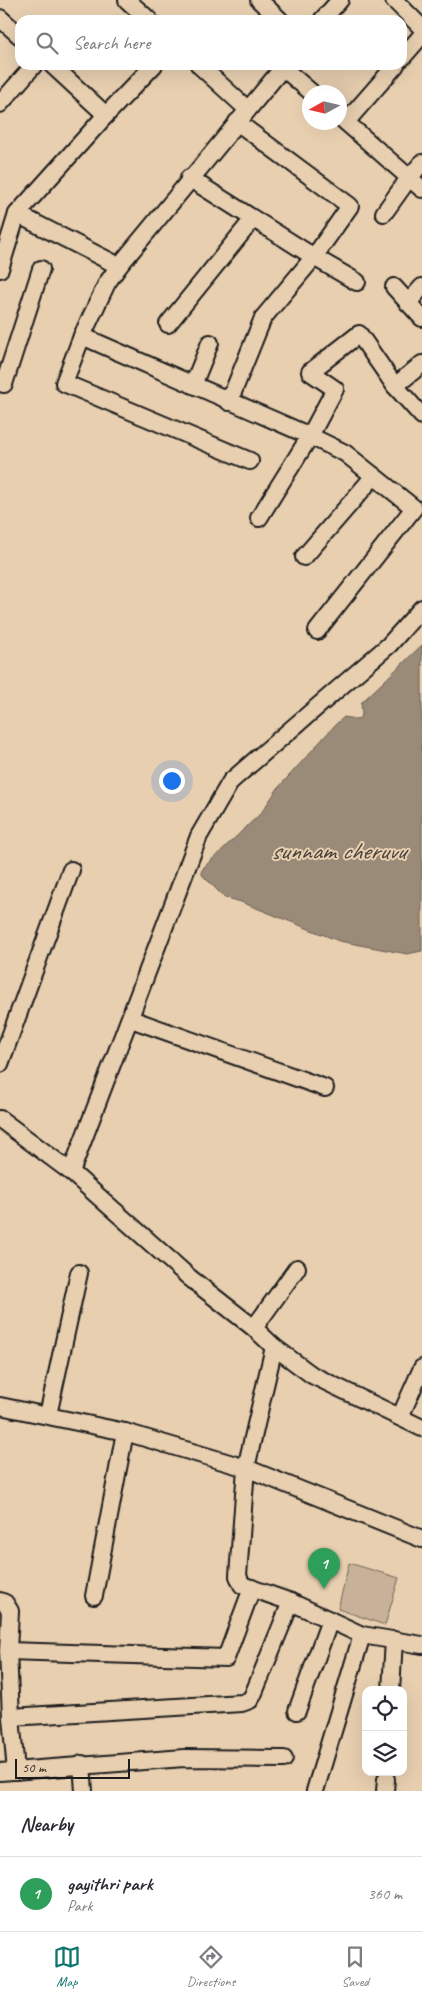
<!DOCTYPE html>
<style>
:root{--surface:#fff;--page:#f7f7f7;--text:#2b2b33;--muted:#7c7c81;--line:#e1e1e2;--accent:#0f766e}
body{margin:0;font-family:Caveat,sans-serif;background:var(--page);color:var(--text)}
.controls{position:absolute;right:15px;bottom:15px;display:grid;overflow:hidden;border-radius:10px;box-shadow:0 5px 20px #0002}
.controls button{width:45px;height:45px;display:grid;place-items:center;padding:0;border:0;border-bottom:1px solid var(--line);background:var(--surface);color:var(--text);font:25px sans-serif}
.compass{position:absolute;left:302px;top:85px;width:45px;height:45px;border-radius:50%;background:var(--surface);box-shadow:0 5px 20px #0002;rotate:262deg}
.scale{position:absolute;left:15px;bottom:12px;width:115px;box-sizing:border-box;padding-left:5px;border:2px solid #1c1c1c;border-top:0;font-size:14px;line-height:18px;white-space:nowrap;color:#1c1c1c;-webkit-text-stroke:4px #e8cfb0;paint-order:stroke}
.you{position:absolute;left:171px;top:780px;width:18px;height:18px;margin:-12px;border:4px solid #fff;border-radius:50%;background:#1a73e8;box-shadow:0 0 0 8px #1a73e833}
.badge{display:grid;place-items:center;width:32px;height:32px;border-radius:50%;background:var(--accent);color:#fff;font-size:16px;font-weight:700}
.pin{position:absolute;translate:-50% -41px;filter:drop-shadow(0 1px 2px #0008)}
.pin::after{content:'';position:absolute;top:26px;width:18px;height:15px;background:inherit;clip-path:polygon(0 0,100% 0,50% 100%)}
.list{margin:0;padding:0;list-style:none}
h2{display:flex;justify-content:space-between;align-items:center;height:65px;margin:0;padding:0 20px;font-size:21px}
h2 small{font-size:16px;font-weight:400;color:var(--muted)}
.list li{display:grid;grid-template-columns:32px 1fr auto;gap:15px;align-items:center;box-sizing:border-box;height:75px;padding:0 20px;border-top:1px solid var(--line)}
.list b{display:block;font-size:19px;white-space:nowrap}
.list p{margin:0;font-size:16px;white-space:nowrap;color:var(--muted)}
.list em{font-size:16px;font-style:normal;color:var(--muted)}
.icon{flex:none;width:28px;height:28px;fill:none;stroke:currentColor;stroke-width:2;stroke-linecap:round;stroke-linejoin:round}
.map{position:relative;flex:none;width:422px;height:1791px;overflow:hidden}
.search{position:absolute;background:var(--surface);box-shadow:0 5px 20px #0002;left:15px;right:15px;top:15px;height:55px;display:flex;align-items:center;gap:12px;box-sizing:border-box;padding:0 18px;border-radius:15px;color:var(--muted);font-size:19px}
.sheet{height:140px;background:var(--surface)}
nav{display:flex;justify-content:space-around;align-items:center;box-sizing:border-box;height:70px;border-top:1px solid var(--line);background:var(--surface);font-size:14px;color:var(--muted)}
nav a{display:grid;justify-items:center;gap:2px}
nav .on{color:var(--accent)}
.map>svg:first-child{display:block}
</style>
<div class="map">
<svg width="422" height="1791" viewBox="0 0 422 1791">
<rect width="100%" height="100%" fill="#e8cfb0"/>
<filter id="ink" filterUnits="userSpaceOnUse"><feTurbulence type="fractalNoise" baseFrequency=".02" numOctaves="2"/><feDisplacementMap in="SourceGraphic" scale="10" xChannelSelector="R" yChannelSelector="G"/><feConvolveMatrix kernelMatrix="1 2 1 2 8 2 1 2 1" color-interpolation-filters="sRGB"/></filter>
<g filter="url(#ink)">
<path fill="#c7b198" stroke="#72665a" d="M349,1563l50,15 -14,47 -47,-16z"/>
<path fill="#9a8a78" stroke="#685e53" d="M422,645v306l-15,3 -68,-13 -98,-39 -17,-5 -21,-21 -2,-4 3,-5 57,-54 17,-25 58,-64 8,-7 12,2 4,-1 2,-4 -1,-11z"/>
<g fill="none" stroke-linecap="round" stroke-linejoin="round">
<defs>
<g id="minor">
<path d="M127,0l22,20"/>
<path d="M259,0l21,20"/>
<path d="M394,0l28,28"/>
<path d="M0,18l20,18"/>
<path d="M322,20l18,-20"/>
<path d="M402,58l20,-23"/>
<path d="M52,65l54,50"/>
<path d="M199,65l48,44"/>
<path d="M285,65l-166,201 -12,17 -25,53 228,100 35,17 69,55 -97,123"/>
<path d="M283,68l28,24"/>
<path d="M0,104l34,-39"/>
<path d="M340,117l82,72"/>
<path d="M237,122l113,84 -36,51 43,25"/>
<path d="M346,122l50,-57"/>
<path d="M189,178l125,79 -51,61 -34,84"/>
<path d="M384,213l25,-35 13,-15"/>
<path d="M17,214l102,52"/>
<path d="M0,269l17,-55 89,-99 48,-50"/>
<path d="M394,287l28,31"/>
<path d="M408,303l14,-16"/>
<path d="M168,324l85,-105"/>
<path d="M82,336l-18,47 186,78"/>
<path d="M0,383l4,1 37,-115"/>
<path d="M193,385l17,-42"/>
<path d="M395,386l27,-22"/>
<path d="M259,518l51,-82 25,-47 -25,-17 49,-38 36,52 27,30"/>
<path d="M304,557l70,-81"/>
<path d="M131,1019l194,69"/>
<path d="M0,1064l71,-194"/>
<path d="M0,1119l71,53 119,106 64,50 20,19 38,28 110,53"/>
<path d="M71,1172l128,-336 32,-55 158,-136 33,-37"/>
<path d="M254,1328l43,-60"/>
<path d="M274,1347l-28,121 -8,108 4,9 49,17 71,33 60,10"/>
<path d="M0,1406l125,26 121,36 176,71"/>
<path d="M48,1415l31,-142"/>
<path d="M400,1417l22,-49"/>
<path d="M94,1596l31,-164"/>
<path d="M0,1601l5,2 5,8 -2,40 3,66 5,54"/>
<path d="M8,1651l218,7 26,-70"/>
<path d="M391,1690l3,-50"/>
<path d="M297,1711l33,-91"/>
<path d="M11,1717l231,-14 8,-3 3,-5 38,-93"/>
<path d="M82,1764l2,27"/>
<path d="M0,1772l184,-14 100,1"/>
<path d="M315,1791l47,-156"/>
<path d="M385,1791l1,-12"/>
</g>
</defs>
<use href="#minor" stroke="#1c1c1c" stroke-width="20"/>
<use href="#minor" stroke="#e8cfb0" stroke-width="16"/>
</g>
</g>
<g text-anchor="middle" stroke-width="4" stroke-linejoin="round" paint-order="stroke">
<g font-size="25" font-style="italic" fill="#48423c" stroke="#e8cfb0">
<text x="338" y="859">sunnam cheruvu</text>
</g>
</g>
</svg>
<div class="controls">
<button><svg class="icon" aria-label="locate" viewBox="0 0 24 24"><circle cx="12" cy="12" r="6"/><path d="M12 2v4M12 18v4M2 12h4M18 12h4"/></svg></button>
<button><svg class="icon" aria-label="layers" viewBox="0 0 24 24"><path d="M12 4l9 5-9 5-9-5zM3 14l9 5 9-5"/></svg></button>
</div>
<svg class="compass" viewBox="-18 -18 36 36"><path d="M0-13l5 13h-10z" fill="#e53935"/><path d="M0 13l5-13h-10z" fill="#7c7c81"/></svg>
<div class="scale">50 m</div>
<div class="you"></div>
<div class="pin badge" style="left:324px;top:1589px;background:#2e9e5b">1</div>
<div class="search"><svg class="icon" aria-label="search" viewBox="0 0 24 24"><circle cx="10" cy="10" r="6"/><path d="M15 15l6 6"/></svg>Search here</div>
</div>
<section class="sheet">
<h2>Nearby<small></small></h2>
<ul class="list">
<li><span class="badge" style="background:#2e9e5b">1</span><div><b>gayithri park</b><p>Park</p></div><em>360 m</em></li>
</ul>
</section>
<nav>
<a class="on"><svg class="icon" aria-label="map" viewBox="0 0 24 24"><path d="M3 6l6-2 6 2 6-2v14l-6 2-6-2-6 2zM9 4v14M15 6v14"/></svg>Map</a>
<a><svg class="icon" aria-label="directions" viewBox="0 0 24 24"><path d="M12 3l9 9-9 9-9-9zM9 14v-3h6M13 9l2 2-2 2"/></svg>Directions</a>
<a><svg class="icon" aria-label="saved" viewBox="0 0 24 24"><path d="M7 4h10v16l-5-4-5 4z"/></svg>Saved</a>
</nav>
